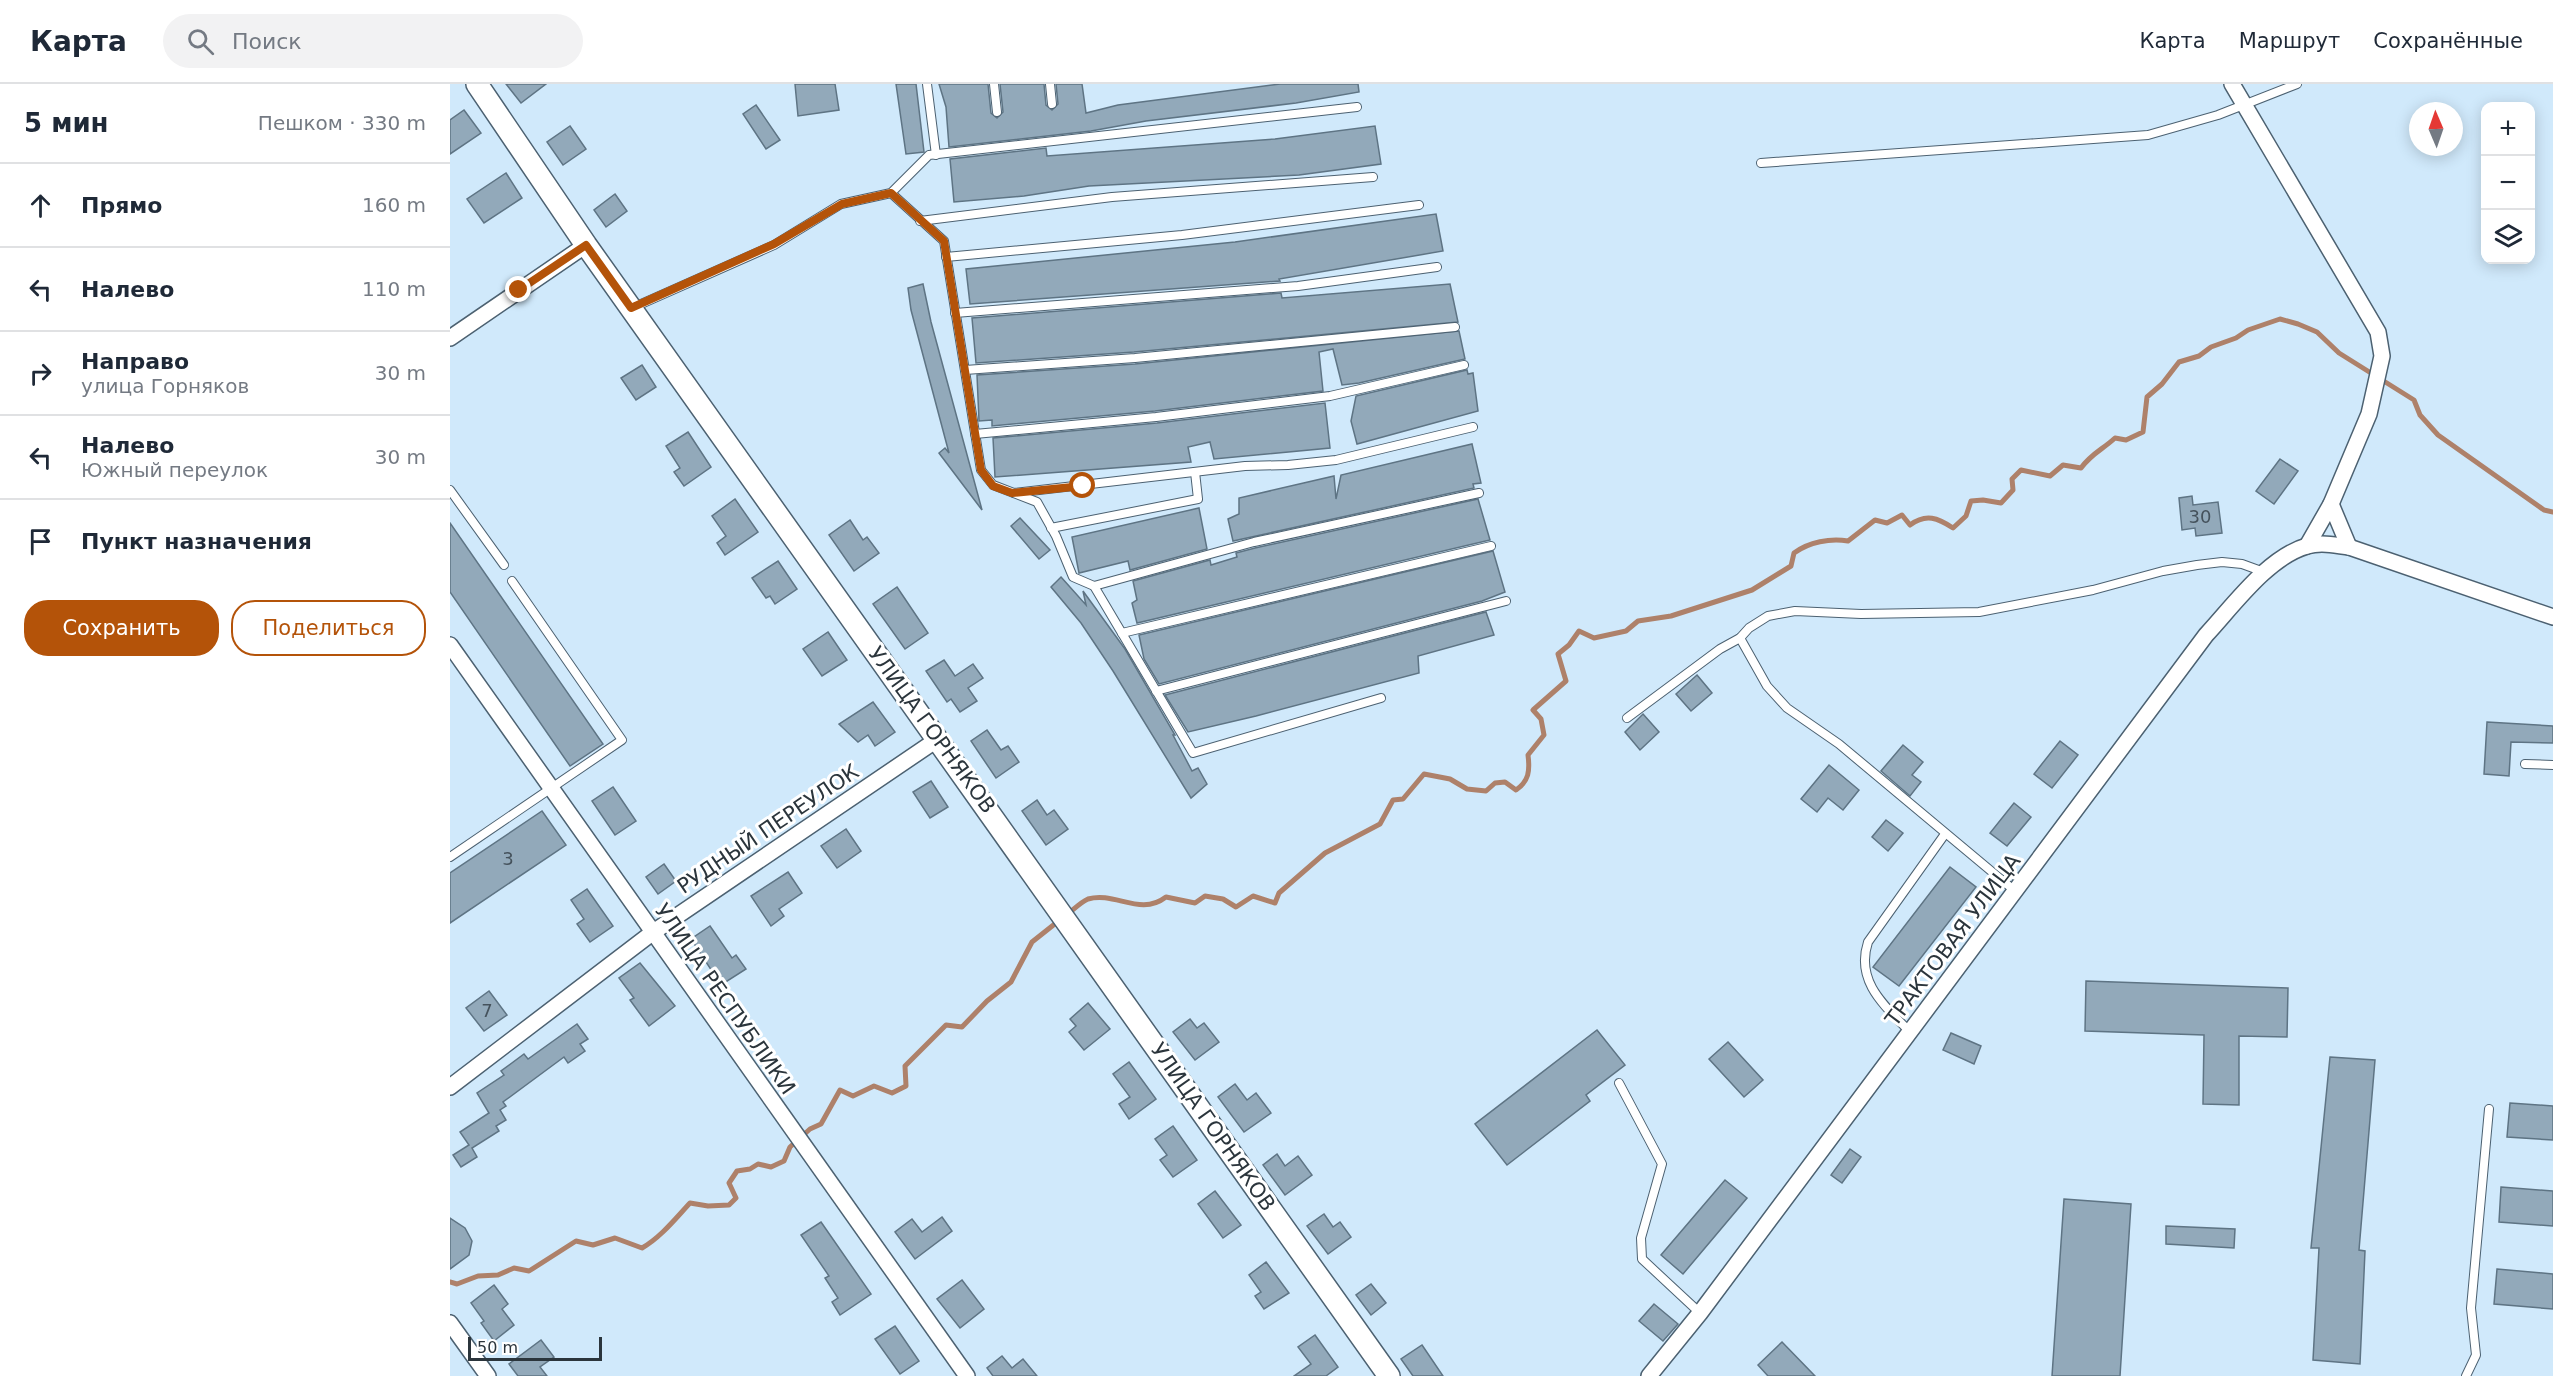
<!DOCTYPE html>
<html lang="ru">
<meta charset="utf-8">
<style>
:root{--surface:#fff;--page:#f2f2f3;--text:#1f2937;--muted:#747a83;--line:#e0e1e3;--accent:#b45309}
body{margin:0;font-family:"DejaVu Sans",sans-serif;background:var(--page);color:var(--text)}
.controls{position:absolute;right:18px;top:18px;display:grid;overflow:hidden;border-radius:12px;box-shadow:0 3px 15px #0003}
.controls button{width:54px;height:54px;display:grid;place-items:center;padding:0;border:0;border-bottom:2px solid var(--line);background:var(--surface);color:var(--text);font:30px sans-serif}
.compass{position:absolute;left:1959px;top:18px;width:54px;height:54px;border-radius:50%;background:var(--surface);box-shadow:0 3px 15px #0003;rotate:358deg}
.scale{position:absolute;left:18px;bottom:15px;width:134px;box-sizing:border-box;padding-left:6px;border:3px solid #2b353c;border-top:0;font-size:16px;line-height:21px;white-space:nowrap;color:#2b353c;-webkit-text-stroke:4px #fff;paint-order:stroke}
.stop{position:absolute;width:18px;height:18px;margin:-14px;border:4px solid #b45309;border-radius:50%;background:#fff}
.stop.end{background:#b45309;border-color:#fff;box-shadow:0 2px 6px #0008}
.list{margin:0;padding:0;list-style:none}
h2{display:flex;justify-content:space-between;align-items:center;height:78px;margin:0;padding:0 24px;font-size:26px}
h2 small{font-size:20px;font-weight:400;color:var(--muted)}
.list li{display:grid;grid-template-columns:39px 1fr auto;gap:18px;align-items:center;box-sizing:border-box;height:84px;padding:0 24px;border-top:2px solid var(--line)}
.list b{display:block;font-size:22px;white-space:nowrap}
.list p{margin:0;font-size:20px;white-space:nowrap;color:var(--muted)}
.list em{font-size:20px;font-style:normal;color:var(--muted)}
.actions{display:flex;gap:12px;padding:18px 24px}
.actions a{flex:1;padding:14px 0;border:2px solid var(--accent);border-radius:24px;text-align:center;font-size:21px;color:var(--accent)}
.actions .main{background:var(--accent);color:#fff}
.icon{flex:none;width:33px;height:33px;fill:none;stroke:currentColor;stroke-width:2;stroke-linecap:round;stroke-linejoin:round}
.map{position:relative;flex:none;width:2103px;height:1292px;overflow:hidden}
header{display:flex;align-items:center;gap:36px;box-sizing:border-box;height:84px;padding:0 30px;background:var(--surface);border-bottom:2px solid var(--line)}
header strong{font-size:28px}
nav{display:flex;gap:33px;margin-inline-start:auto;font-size:21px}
.search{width:420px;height:54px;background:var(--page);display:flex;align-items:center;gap:15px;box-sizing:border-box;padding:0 21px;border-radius:33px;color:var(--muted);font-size:22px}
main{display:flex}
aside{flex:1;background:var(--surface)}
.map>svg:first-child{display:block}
</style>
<header>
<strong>Карта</strong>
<div class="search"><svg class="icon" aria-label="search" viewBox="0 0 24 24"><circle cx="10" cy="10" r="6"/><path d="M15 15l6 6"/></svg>Поиск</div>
<nav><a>Карта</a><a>Маршрут</a><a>Сохранённые</a></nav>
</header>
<main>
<aside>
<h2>5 мин<small>Пешком · 330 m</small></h2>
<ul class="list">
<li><svg class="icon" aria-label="ahead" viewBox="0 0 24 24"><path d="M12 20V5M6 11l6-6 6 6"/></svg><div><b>Прямо</b></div><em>160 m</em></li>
<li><svg class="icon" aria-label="left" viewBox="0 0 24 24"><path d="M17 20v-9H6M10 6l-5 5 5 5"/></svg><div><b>Налево</b></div><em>110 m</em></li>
<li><svg class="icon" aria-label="right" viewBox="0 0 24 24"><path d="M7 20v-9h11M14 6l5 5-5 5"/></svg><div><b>Направо</b><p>улица Горняков</p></div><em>30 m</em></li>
<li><svg class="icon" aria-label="left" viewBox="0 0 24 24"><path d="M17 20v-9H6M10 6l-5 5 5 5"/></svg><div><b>Налево</b><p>Южный переулок</p></div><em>30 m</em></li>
<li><svg class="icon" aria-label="arrive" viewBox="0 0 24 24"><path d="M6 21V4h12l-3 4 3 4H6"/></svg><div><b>Пункт назначения</b></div></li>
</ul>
<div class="actions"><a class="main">Сохранить</a><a>Поделиться</a></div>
</aside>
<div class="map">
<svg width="2103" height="1292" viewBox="0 0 2103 1292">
<rect width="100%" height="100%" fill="#d0e9fb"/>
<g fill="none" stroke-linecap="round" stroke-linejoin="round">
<g stroke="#ae816a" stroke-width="5">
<path d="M618,830c6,-5 13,-12 20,-15 27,-8 52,18 78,-2l29,6 10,-7 18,3 13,8 17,-11 22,7 4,-10 46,-40 55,-29 13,-24 10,-1 21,-25 26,5 17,10 19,2 9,-8 10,-1 11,8c13,-9 14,-19 12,-35l16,-20 -3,-16 -8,-9 33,-29 -8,-27 11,-9 10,-14 15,7 32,-7 12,-10 33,-5 81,-26 39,-24 3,-13c15,-11 36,-15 54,-12l27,-21 12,3 15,-8 8,10c16,-12 28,-7 43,3l13,-12 5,-15 12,-1 18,3 12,-13 -1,-11 9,-9 29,6 13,-11 18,3c11,-15 21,-18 34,-30l11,2 17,-8 4,-35 15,-13 17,-22 20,-6 12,-9 25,-9 12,-8 32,-11 18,5 19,8 22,21 75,47 6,15 18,20 106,75 9,2"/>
<path d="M0,1198l7,2 21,-8 20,-1 16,-7 15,3 47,-30 17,4 22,-7 27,10c19,-11 33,-29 48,-45l18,3 21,-1 7,-7 -7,-15 8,-12 13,-2 8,-5 13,3 13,-6 6,-14 20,-18 11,-5 19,-34 13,6 21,-10 18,7 14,-7 -1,-20 41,-41 16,2 25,-26 24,-19 21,-40 29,-23"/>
</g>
</g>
<g fill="#92a9ba" stroke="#5e7484" stroke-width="1.5">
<path d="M56,0h40l-25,19z"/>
<path d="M345,0h40l4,26 -41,6z"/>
<path d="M446,0h20l8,68 -18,2z"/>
<path d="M489,0h49l3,29 6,5 6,-6 -3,-28h44l2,21 6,5 6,-6 -2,-20h26l4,29 32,-8 162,-21h78l1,8 -63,11 -150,18 -55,10 -142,16 -3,-40z"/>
<path d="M306,21l24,35 -14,9 -23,-35z"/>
<path d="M14,26l17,23 -31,21v-34z"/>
<path d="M120,42l16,23 -23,16 -16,-23z"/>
<path d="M925,42l6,38 -82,11 -210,11 -65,10 -70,6 -4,-43 96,-11 1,8 228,-17z"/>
<path d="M56,89l16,25 -38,25 -17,-24z"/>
<path d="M165,110l12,17 -21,16 -12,-17z"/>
<path d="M986,130l7,37 -164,28 1,2 -310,23 -4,-35 269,-27z"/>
<path d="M473,200l8,38 51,188 -43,-57 6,-5 4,5 -38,-143 -3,-22z"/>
<path d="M1000,200l8,38 -324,30 -158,11 -4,-45 309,-25 1,5z"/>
<path d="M1009,247l6,28 -106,24 -17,2 -9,-36 -14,3 4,39 -168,20 -163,15v-6l-13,1 -2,-46 158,-11z"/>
<path d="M192,281l14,22 -20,13 -15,-22z"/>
<path d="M1017,286l1,4 5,-1 5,38 -121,33 -6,-23 5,-25z"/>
<path d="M875,319l5,45 -116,11 -4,-17 -22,5 3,15 -196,15 -2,-39 164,-15z"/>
<path d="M238,348l23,35 -27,19 -10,-14 6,-4 -14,-22z"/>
<path d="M1022,360l9,39 -8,1 1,4 -241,53 -5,-22 11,-5v-16l95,-22 2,23 5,-24z"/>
<path d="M1830,375l18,12 -24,33 -18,-13z"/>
<path d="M1742,412l1,9 25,-3 4,31 -26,3 -1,-8 -13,2 -3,-32z"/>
<path d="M285,415l23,33 -33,23 -8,-12 9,-7 -14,-20z"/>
<path d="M1028,415l12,41 -353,83 -5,-20 5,-3 -4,-19 77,-21 1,5 26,-8 -1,-4 19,-5z"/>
<path d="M749,424l8,41 -77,21 -2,-9 -49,12 -7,-36z"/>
<path d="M570,434l30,32 -11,9 -28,-33z"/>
<path d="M400,436l13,20 4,-3 12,16 -25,18 -25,-36z"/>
<path d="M0,439l153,221 -33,22 -120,-174z"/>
<path d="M1043,467l12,41 -23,9 -323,83 -15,-25 -5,-24z"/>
<path d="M328,477l19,28 -22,15 -5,-8 -4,2 -14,-20z"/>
<path d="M611,493l25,28 -3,-14 42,58 50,86h-2l19,36 6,-3 9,16 -16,14 -78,-127 -32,-48 -30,-36z"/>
<path d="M447,503l31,46 -23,16 -32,-45z"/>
<path d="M1036,528l8,23 -76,21 1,17 -163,43 -68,16 -23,-37z"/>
<path d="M378,548l19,28 -25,16 -19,-27z"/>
<path d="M494,576l11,16 18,-12 10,14 -15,10 9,13 -17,11 -9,-13 -4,3 -21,-31z"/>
<path d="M1247,591l15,18 -21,18 -15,-17z"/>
<path d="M423,618l22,30 -20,14 -7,-11 -10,7 -19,-18z"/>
<path d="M1193,630l16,18 -19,18 -15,-18z"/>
<path d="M2037,638l66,4v17l-42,-1 -2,34 -25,-2z"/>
<path d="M537,646l14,20 7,-4 11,16 -23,16 -25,-37z"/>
<path d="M1610,657l18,14 -26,33 -18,-14z"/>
<path d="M1453,661l20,17 -11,13 9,7 -11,14 -29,-25z"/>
<path d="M1379,681l30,25 -16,20 -15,-12 -11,14 -16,-13z"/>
<path d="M481,697l17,26 -18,11 -17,-26z"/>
<path d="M163,703l23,34 -21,14 -23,-34z"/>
<path d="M587,716l10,15 7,-5 14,19 -22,16 -24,-34z"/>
<path d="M1564,719l17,14 -24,29 -17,-13z"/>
<path d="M92,727l24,34 -116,78v-50z"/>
<path d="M1436,736l17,13 -15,18 -16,-14z"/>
<path d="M396,745l15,22 -24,17 -16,-22z"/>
<path d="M214,780l12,17 -18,13 -12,-17z"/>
<path d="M1500,783l26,20 -77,99 -26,-19z"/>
<path d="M338,788l14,21 -23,16 5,7 -13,10 -20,-30z"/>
<path d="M137,805l26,37 -23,16 -13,-18 7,-5 -13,-19z"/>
<path d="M260,842l22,32 4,-3 10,14 -25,16 -30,-46z"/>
<path d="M190,879l35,43 -26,20 -19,-26 4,-2 -15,-20z"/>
<path d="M1636,897l202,7 -1,49 -48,-1v69l-36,-1 1,-69 -119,-4z"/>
<path d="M39,907l18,24 -23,16 -18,-23z"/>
<path d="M638,919l22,26 -26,21 -15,-18 7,-6 -6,-7z"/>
<path d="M740,935l7,9 7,-5 15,19 -24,18 -22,-28z"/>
<path d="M127,940l11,15 -8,5 5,7 -17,12 -4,-6 -61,45 3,4 -6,4 6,10 -10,6 3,5 -27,17 5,9 -16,10 -8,-12 16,-10 -9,-13 29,-19 -12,-20 27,-18 -3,-4 23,-17 4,5z"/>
<path d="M1147,946l28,35 -39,30 4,6 -83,64 -32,-41z"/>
<path d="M1501,949l30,13 -7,18 -31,-14z"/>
<path d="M1278,958l35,38 -19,17 -35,-38z"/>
<path d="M1880,973l45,3 -16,190 6,1 -5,113 -47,-4 6,-112h-8z"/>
<path d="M679,978l27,37 -27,20 -10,-15 11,-7 -17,-23z"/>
<path d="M785,1000l12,16 9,-7 15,20 -27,19 -26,-35z"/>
<path d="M2060,1019l43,3v34l-46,-3z"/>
<path d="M723,1042l24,34 -24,17 -13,-17 7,-5 -12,-16z"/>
<path d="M1400,1065l11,8 -19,26 -11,-8z"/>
<path d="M827,1070l8,12 13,-10 14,19 -27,20 -22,-30z"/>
<path d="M1275,1096l22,18 -64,76 -22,-19z"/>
<path d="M2051,1103l52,4v35l-54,-4z"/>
<path d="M765,1107l26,34 -18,13 -25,-34z"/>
<path d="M1614,1115l67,5 -11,172h-68z"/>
<path d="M874,1130l9,13 7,-5 11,15 -23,17 -21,-28z"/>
<path d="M492,1133l10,14 -37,28 -20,-27 17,-13 10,13z"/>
<path d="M0,1134l15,10 7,13 -3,14 -19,14z"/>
<path d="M371,1138l50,72 -31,21 -8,-13 6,-4 -13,-20 4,-2 -28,-41z"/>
<path d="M1716,1142l69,3 -1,19 -68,-4z"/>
<path d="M816,1178l23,31 -25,16 -9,-13 6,-4 -12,-17z"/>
<path d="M2047,1185l56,5v35l-59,-5z"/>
<path d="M512,1196l22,29 -24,19 -23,-29z"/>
<path d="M921,1200l15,19 -15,12 -15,-20z"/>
<path d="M44,1201l14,19 -6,5 12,16 -20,16 -13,-18 3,-2 -13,-18z"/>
<path d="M1204,1220l24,20 -15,17 -24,-20z"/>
<path d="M445,1242l24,35 -19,13 -25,-35z"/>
<path d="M865,1251l23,32 -12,9h-32l17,-12 -13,-17z"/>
<path d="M91,1256l13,17 -14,10 7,9h-29l-9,-12z"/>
<path d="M1332,1258l33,34h-47l-10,-11z"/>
<path d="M972,1261l21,31h-30l-12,-17z"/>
<path d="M552,1272l10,12 11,-9 14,17h-44l-6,-8z"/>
</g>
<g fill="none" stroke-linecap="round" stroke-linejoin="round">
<defs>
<g id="lane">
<path d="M477,0l9,71"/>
<path d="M544,0l3,28"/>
<path d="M600,0l2,20"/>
<path d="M1311,79l387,-28 70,-20 79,-31"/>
<path d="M441,109l53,48 37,229 12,15 44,17 19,34 17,41 21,9 99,167 188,-55"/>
<path d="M470,137l192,-24 261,-20"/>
<path d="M496,173l236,-22 237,-30"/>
<path d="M182,224l142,-63 67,-41 50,-11 38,-38 428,-48"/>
<path d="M505,229l343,-27 139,-19"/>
<path d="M515,286l170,-12 320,-31"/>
<path d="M525,350l181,-17 174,-21 134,-31"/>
<path d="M0,406l54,75"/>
<path d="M564,409l231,-27 43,-1 48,-5 137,-33"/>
<path d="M601,444l147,-29 -3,-27"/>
<path d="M644,502l160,-44 225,-49"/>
<path d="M672,549l369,-87"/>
<path d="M706,607l350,-90"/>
<path d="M1177,634l93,-69 20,-11"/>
<path d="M2075,680l28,1"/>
<path d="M0,773l172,-117 -110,-159"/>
<path d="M1565,807l-176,-147 -52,-36 -20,-22 -27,-48 9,-10 19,-12 27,-5 66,3 118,-2 114,-22 70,-19 34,-6 25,-3 20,2 22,8"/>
<path d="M1460,948c-25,-26 -55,-50 -42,-90l77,-108"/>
<path d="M1169,999l43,81 -21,74 1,21 58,54"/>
<path d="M2016,1292l10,-21 -5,-47 18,-199"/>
</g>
<g id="street">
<path d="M1782,0l146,248 4,24 -13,58 -38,90 -24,42"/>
<path d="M0,254l136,-93"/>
<path d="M1881,420l18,43"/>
<path d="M0,561l517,731"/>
<path d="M0,1003l202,-154 286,-194"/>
<path d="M0,1239l38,53"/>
<path d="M1199,1292l51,-63 506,-678c27,-29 62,-78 101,-89 13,-4 29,-1 42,1l204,70"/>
</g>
<path id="secondary" d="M27,0l109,161 803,1131"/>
</defs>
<use href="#lane" stroke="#4c6171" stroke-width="10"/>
<use href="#street" stroke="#4c6171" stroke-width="18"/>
<use href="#secondary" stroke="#4c6171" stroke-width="24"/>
<use href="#lane" stroke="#fff" stroke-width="8"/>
<use href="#street" stroke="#fff" stroke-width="15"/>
<use href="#secondary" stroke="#fff" stroke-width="21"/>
</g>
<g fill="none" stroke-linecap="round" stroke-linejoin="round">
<path stroke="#b45309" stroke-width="8" d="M69,206l67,-45 45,63 143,-64 68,-40 49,-11 53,48 37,229 12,16 19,7 71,-7"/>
</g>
<g text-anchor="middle" stroke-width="6" stroke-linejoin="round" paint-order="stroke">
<g font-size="18" fill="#45525c">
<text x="1750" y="439">30</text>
<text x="58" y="781">3</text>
<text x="37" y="933">7</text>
</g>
<g font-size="21" fill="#2b353c" stroke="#fff">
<text transform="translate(482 646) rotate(54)" y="7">УЛИЦА ГОРНЯКОВ</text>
<text transform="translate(318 745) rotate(-34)" y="7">РУДНЫЙ ПЕРЕУЛОК</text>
<text transform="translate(1503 856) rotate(-53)" y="7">ТРАКТОВАЯ УЛИЦА</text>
<text transform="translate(275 915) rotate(55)" y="7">УЛИЦА РЕСПУБЛИКИ</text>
<text transform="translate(763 1043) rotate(55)" y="7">УЛИЦА ГОРНЯКОВ</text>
</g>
</g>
</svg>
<div class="controls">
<button>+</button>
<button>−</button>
<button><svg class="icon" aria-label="layers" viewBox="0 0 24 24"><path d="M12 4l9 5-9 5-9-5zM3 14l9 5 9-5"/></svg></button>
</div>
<svg class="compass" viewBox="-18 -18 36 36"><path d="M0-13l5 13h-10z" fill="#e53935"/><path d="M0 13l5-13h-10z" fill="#747a83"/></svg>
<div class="scale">50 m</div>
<div class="stop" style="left:633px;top:402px"></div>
<div class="stop end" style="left:69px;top:206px"></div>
</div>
</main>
